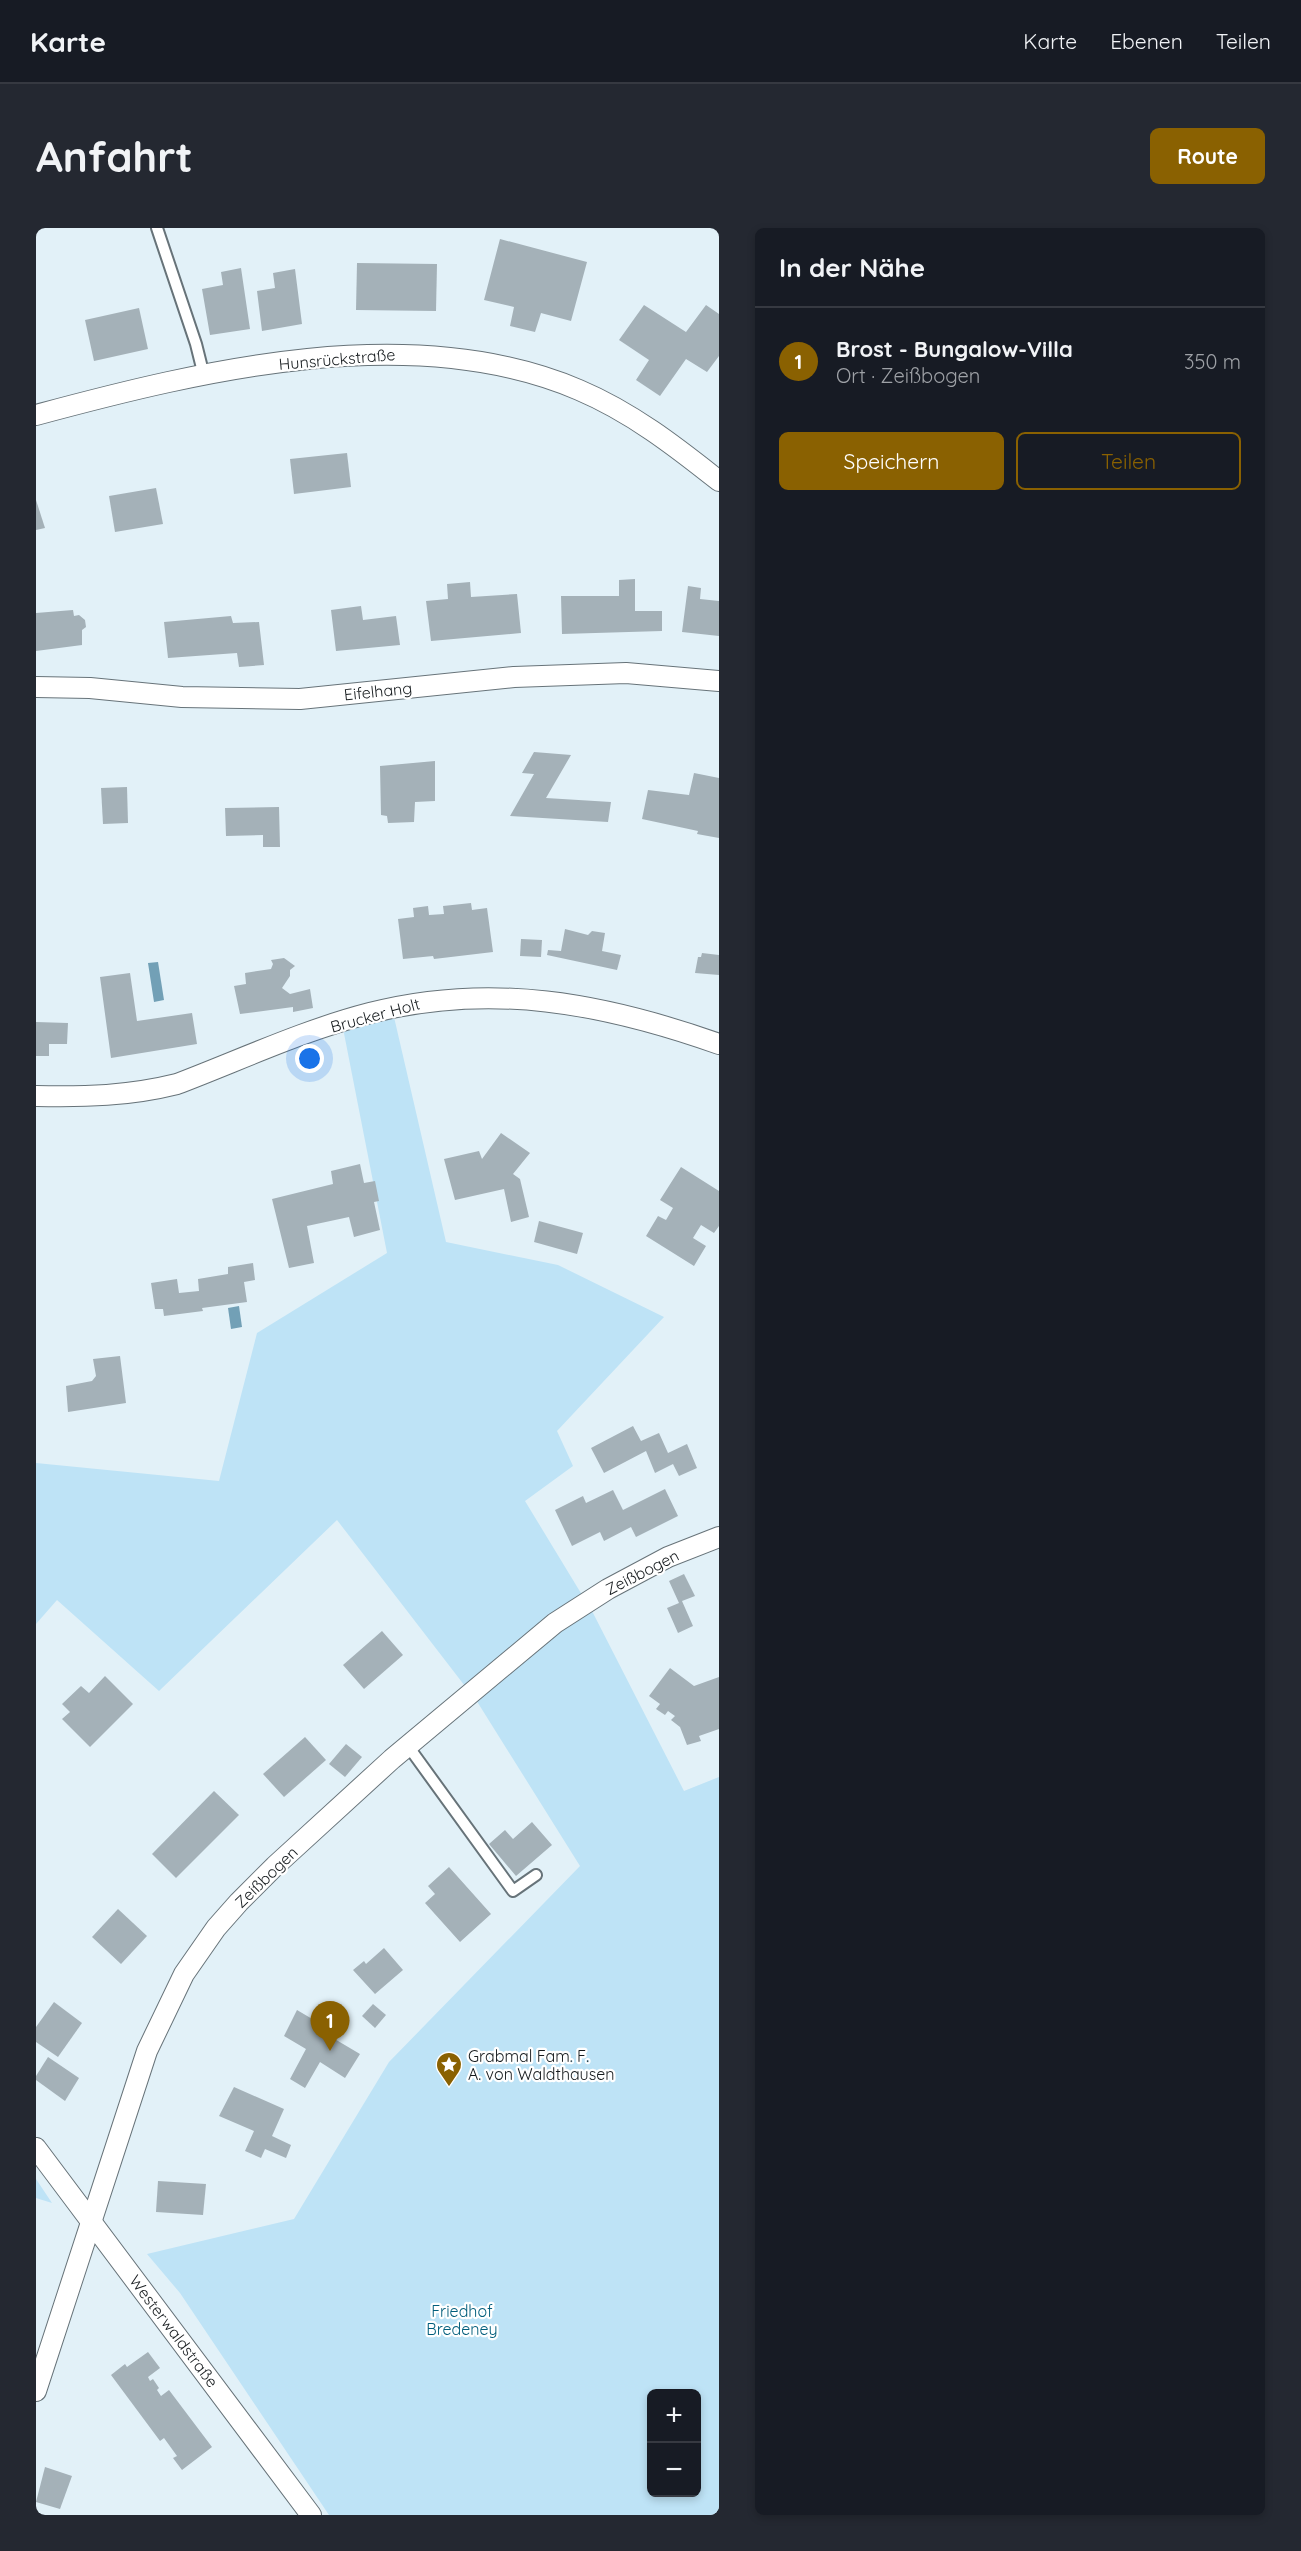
<!DOCTYPE html>
<html lang="de">
<meta charset="utf-8">
<style>
:root{--surface:#171b24;--page:#242831;--text:#f1f3f6;--muted:#9ea1a6;--line:#363941;--accent:#8a6101}
body{margin:0;font-family:Quicksand,sans-serif;background:var(--page);color:var(--text)}
.controls{position:absolute;right:18px;bottom:18px;display:grid;overflow:hidden;border-radius:9px;box-shadow:0 3px 9px #0003}
.controls button{width:54px;height:54px;display:grid;place-items:center;padding:0;border:0;border-bottom:2px solid var(--line);background:var(--surface);color:var(--text);font:30px sans-serif}
.you{position:absolute;left:274px;top:831px;width:21px;height:21px;margin:-15px;border:4px solid #fff;border-radius:50%;background:#1a73e8;box-shadow:0 0 0 9px #1a73e833}
.badge{display:grid;place-items:center;width:39px;height:39px;border-radius:50%;background:var(--accent);color:#fff;font-size:20px;font-weight:700}
.pin{position:absolute;translate:-50% -50px;filter:drop-shadow(0 2px 3px #0008)}
.pin::after{content:'';position:absolute;top:32px;width:21px;height:18px;background:inherit;clip-path:polygon(0 0,100% 0,50% 100%)}
.list{margin:0;padding:0;list-style:none}
h2{display:flex;justify-content:space-between;align-items:center;height:78px;margin:0;padding:0 24px;font-size:26px}
h2 small{font-size:20px;font-weight:400;color:var(--muted)}
.list li{display:grid;grid-template-columns:39px 1fr auto;gap:18px;align-items:center;box-sizing:border-box;height:108px;padding:0 24px;border-top:2px solid var(--line)}
.list b{display:block;font-size:22px;white-space:nowrap}
.list p{margin:0;font-size:20px;white-space:nowrap;color:var(--muted)}
.list em{font-size:20px;font-style:normal;color:var(--muted)}
.actions{display:flex;gap:12px;padding:18px 24px}
.actions a{flex:1;padding:14px 0;border:2px solid var(--accent);border-radius:9px;text-align:center;font-size:21px;color:var(--accent)}
.actions .main{background:var(--accent);color:#fff}
.map{position:relative;flex:none;width:683px;height:2287px;overflow:hidden;border-radius:9px}
header{display:flex;align-items:center;gap:36px;box-sizing:border-box;height:84px;padding:0 30px;background:var(--surface);border-bottom:2px solid var(--line)}
header strong{font-size:28px}
nav{display:flex;gap:33px;margin-inline-start:auto;font-size:21px}
.intro{display:flex;align-items:center;justify-content:space-between;box-sizing:border-box;height:144px;padding:0 36px}
h1{margin:0;font-size:42px}
.button{padding:15px 27px;border-radius:9px;background:var(--accent);color:#fff;font-size:21px;font-weight:700}
main{display:flex;gap:36px;padding:0 36px}
aside{flex:1;background:var(--surface);border-radius:9px;box-shadow:0 3px 9px #0003}
.map>svg:first-child{display:block}
</style>
<header>
<strong>Karte</strong>
<nav><a>Karte</a><a>Ebenen</a><a>Teilen</a></nav>
</header>
<div class="intro"><h1>Anfahrt</h1><a class="button">Route</a></div>
<main>
<div class="map">
<svg width="683" height="2287" viewBox="0 0 683 2287">
<rect width="100%" height="100%" fill="#e2f1f8"/>
<g fill="#bee3f6" fill-rule="evenodd">
<path d="M358,789l52,225 112,23 106,52 -107,114 16,35 -48,35 68,112 91,178 35,-14v738h-390l-149,-222 -33,-39 147,-35 95,-157 191,-196 -102,-163 -141,-183 -178,171 -102,-91 -21,24v-161l183,18 38,-148 130,-80 -46,-235zM616,2166h44v98h-44z"/>
<path d="M0,1951l16,24 -16,-5z"/>
</g>
<g fill="#72a0b6">
<path d="M122,734l6,38 -10,2 -6,-39z"/>
<path d="M203,1078l3,21 -11,2 -3,-21z"/>
</g>
<g fill="#a4b1b8">
<path d="M464,11l87,23 -16,59 -30,-8 -6,19 -25,-6 4,-19 -30,-7z"/>
<path d="M321,35l80,1 -1,47 -80,-1z"/>
<path d="M205,40l9,61 -40,6 -8,-46 21,-4 -2,-13z"/>
<path d="M259,41l7,55 -40,7 -5,-40 18,-3 -2,-15z"/>
<path d="M608,77l42,27 20,-27 13,9v42l-12,16 -21,-13 -26,37 -24,-16 13,-20 -30,-20z"/>
<path d="M103,80l9,41 -54,12 -9,-41z"/>
<path d="M311,225l4,34 -57,7 -4,-35z"/>
<path d="M120,260l7,36 -48,8 -6,-36z"/>
<path d="M0,272l9,28 -9,2z"/>
<path d="M599,351v32h27v20l-100,3 -1,-38h58v-16z"/>
<path d="M434,354l1,15 46,-3 4,39 -90,8 -5,-40 22,-2 -1,-15z"/>
<path d="M652,358l13,2 -1,11 19,2v35l-37,-4z"/>
<path d="M325,378l2,14 33,-4 4,29 -64,6 -5,-41z"/>
<path d="M37,382l1,6 5,-1 6,5 1,7 -4,3v15l-46,6v-38z"/>
<path d="M195,388l2,7 26,-1 5,43 -25,2 -2,-14 -69,5 -4,-36z"/>
<path d="M498,524l37,3 -25,43 65,4 -3,20 -98,-6 24,-42 -12,-1z"/>
<path d="M399,533v40l-20,1 -1,20 -26,1 -1,-7 -6,-1 -1,-49z"/>
<path d="M658,545l25,5v60l-22,-4 1,-3 -56,-12 6,-29 41,5z"/>
<path d="M91,559l1,36 -25,1 -2,-36z"/>
<path d="M243,579l1,40h-17v-12l-37,1 -1,-28z"/>
<path d="M435,675l1,7 15,-2 6,44 -59,7 -1,-3 -30,3 -5,-40 16,-2 -1,-9 15,-2 1,9 15,-1 -1,-8z"/>
<path d="M529,701l23,6 4,-4 13,2 -3,18 19,4 -4,15 -70,-15 1,-5 13,1z"/>
<path d="M485,711l21,1 -1,17 -21,-1z"/>
<path d="M666,725l17,2v20l-24,-2 3,-16h3z"/>
<path d="M248,730l11,8 -5,4v6l-8,12 8,6 20,-5 3,19 -20,4v-5l-53,7 -6,-28 12,-2 -1,-11 26,-4 2,-5 -2,-4z"/>
<path d="M94,745l7,48 55,-8 5,31 -86,14 -11,-81z"/>
<path d="M0,794l32,1 -1,21h-18v12h-13z"/>
<path d="M465,905l29,20 -17,21 7,5 9,38 -18,5 -7,-33 -49,11 -11,-41 35,-8 3,8z"/>
<path d="M324,936l4,19 11,-2 4,20 -5,1 6,28 -26,7 -5,-20 -42,9 7,37 -25,5 -17,-69 61,-15 -2,-13z"/>
<path d="M645,939l38,24v35l-5,7 -13,-8 -8,13 13,8 -12,20 -48,-30 12,-20 8,4 7,-12 -13,-8z"/>
<path d="M503,993l44,12 -6,21 -43,-12z"/>
<path d="M217,1035l2,17 -11,2 3,20 -45,6 1,3 -39,5 -1,-7h-8l-4,-26 26,-4 2,14 20,-2 -1,-12 30,-5v-7z"/>
<path d="M84,1128l6,47 -58,9 -2,-26 26,-5 4,-5 -3,-17z"/>
<path d="M597,1198l8,15 18,-8 9,20 19,-9 10,24 -18,8 -6,-12 -18,9 -9,-22 -42,22 -13,-25z"/>
<path d="M629,1261l13,27 -42,21 -5,-10 -27,14 -4,-9 -28,14 -17,-36 28,-14 3,7 27,-13 10,20z"/>
<path d="M648,1346l11,22 -13,5 11,25 -15,7 -11,-25 12,-5 -10,-22z"/>
<path d="M346,1403l21,24 -39,34 -21,-24z"/>
<path d="M634,1440l24,18 25,-9v52l-20,7 2,5 -14,4 -7,-18 -9,-7 4,-4 -7,-5 -3,4 -9,-6 4,-5 -11,-8z"/>
<path d="M69,1448l28,28 -43,43 -28,-28 8,-7 -8,-8 19,-18 8,7z"/>
<path d="M269,1509l21,23 -42,37 -21,-23z"/>
<path d="M310,1516l16,13 -17,20 -16,-13z"/>
<path d="M178,1563l25,24 -63,63 -24,-24z"/>
<path d="M496,1594l20,23 -36,31 -27,-32 16,-14 8,9z"/>
<path d="M413,1639l42,47 -31,28 -35,-39 10,-9 -7,-8z"/>
<path d="M82,1681l29,27 -26,28 -29,-27z"/>
<path d="M348,1720l19,22 -28,24 -22,-24 11,-9 2,3z"/>
<path d="M18,1774l28,21 -24,34 -22,-15v-15z"/>
<path d="M337,1776l13,11 -11,13 -13,-12z"/>
<path d="M261,1782l22,13 -3,5 44,26 -15,24 -25,-16 -15,26 -15,-9 16,-30 -22,-13z"/>
<path d="M12,1829l31,21 -14,23 -29,-21v-4z"/>
<path d="M198,1859l50,22 -12,27 19,9 -5,13 -21,-9 -4,9 -16,-7 9,-20 -35,-15z"/>
<path d="M122,1953l48,3 -3,31 -47,-3z"/>
<path d="M112,2124l12,16 -12,9 2,4 3,-2 6,9 -2,2 4,6 8,-6 43,57 -30,23 -9,-12 4,-2 -13,-18 -4,3 -49,-66 14,-11 2,3z"/>
<path d="M9,2239l27,9 -12,33 -24,-7z"/>
</g>
<g fill="none" stroke-linecap="round" stroke-linejoin="round">
<defs>
<g id="lane">
<path d="M121,0l39,116 8,32"/>
<path d="M372,1518l105,145 23,-16"/>
</g>
<g id="street">
<path d="M0,187c167,-45 377,-96 543,-25 52,22 96,56 140,91"/>
<path d="M0,459l54,1 92,9 118,2 214,-22 112,-4 93,8"/>
<path d="M0,868c49,1 93,0 141,-12 63,-24 127,-54 193,-71 121,-31 233,-10 349,31"/>
<path d="M0,1920l275,367"/>
<path d="M0,2163l111,-340 37,-77 32,-46 23,-26 36,-36 117,-107 163,-136 53,-34 60,-32 51,-20"/>
</g>
</defs>
<use href="#lane" stroke="#677379" stroke-width="14"/>
<use href="#street" stroke="#677379" stroke-width="22"/>
<use href="#lane" stroke="#fff" stroke-width="10"/>
<use href="#street" stroke="#fff" stroke-width="20"/>
</g>
<defs>
<symbol id="sight-pin" viewBox="-11 -11 22 30"><path d="M0 17L-7.5 6A9.5 9.5 0 1 1 7.5 6Z" fill="#8a6101" stroke="#fff"/><path d="M0-6L1.8-2.2L6-1.7L2.9 1.2L3.7 5.4L0 3.3L-3.7 5.4L-2.9 1.2L-6-1.7L-1.8-2.2Z" fill="#fff"/></symbol>
</defs>
<g fill-rule="evenodd">
<use href="#sight-pin" x="398" y="1822" width="30" height="40"/>
</g>
<g text-anchor="middle" stroke-width="4.5" stroke-linejoin="round" paint-order="stroke">
<g font-size="16" fill="#161b1e" stroke="#fff">
<text transform="translate(301 131) rotate(-5)" y="6">Hunsrückstraße</text>
<text transform="translate(342 463) rotate(-6)" y="6">Eifelhang</text>
<text transform="translate(339 787) rotate(-15)" y="6">Brucker Holt</text>
<text transform="translate(606 1344) rotate(-27)" y="6">Zeißbogen</text>
<text transform="translate(230 1649) rotate(-44)" y="6">Zeißbogen</text>
<text transform="translate(138 2103) rotate(53)" y="6">Westerwaldstraße</text>
</g>
<g font-size="16" fill="#161b1e" stroke="#fff" text-anchor="start">
<text x="432" y="1834">Grabmal Fam. F.<tspan x="432" dy="18">A. von Waldthausen</tspan></text>
</g>
<g font-size="16" fill="#005d7b" stroke="#fff">
<text x="426" y="2089">Friedhof<tspan x="426" dy="18">Bredeney</tspan></text>
</g>
</g>
</svg>
<div class="controls">
<button>+</button>
<button>−</button>
</div>
<div class="you"></div>
<div class="pin badge" style="left:294px;top:1823px">1</div>
</div>
<aside>
<h2>In der Nähe<small></small></h2>
<ul class="list">
<li><span class="badge">1</span><div><b>Brost - Bungalow-Villa</b><p>Ort · Zeißbogen</p></div><em>350 m</em></li>
</ul>
<div class="actions"><a class="main">Speichern</a><a>Teilen</a></div>
</aside>
</main>
